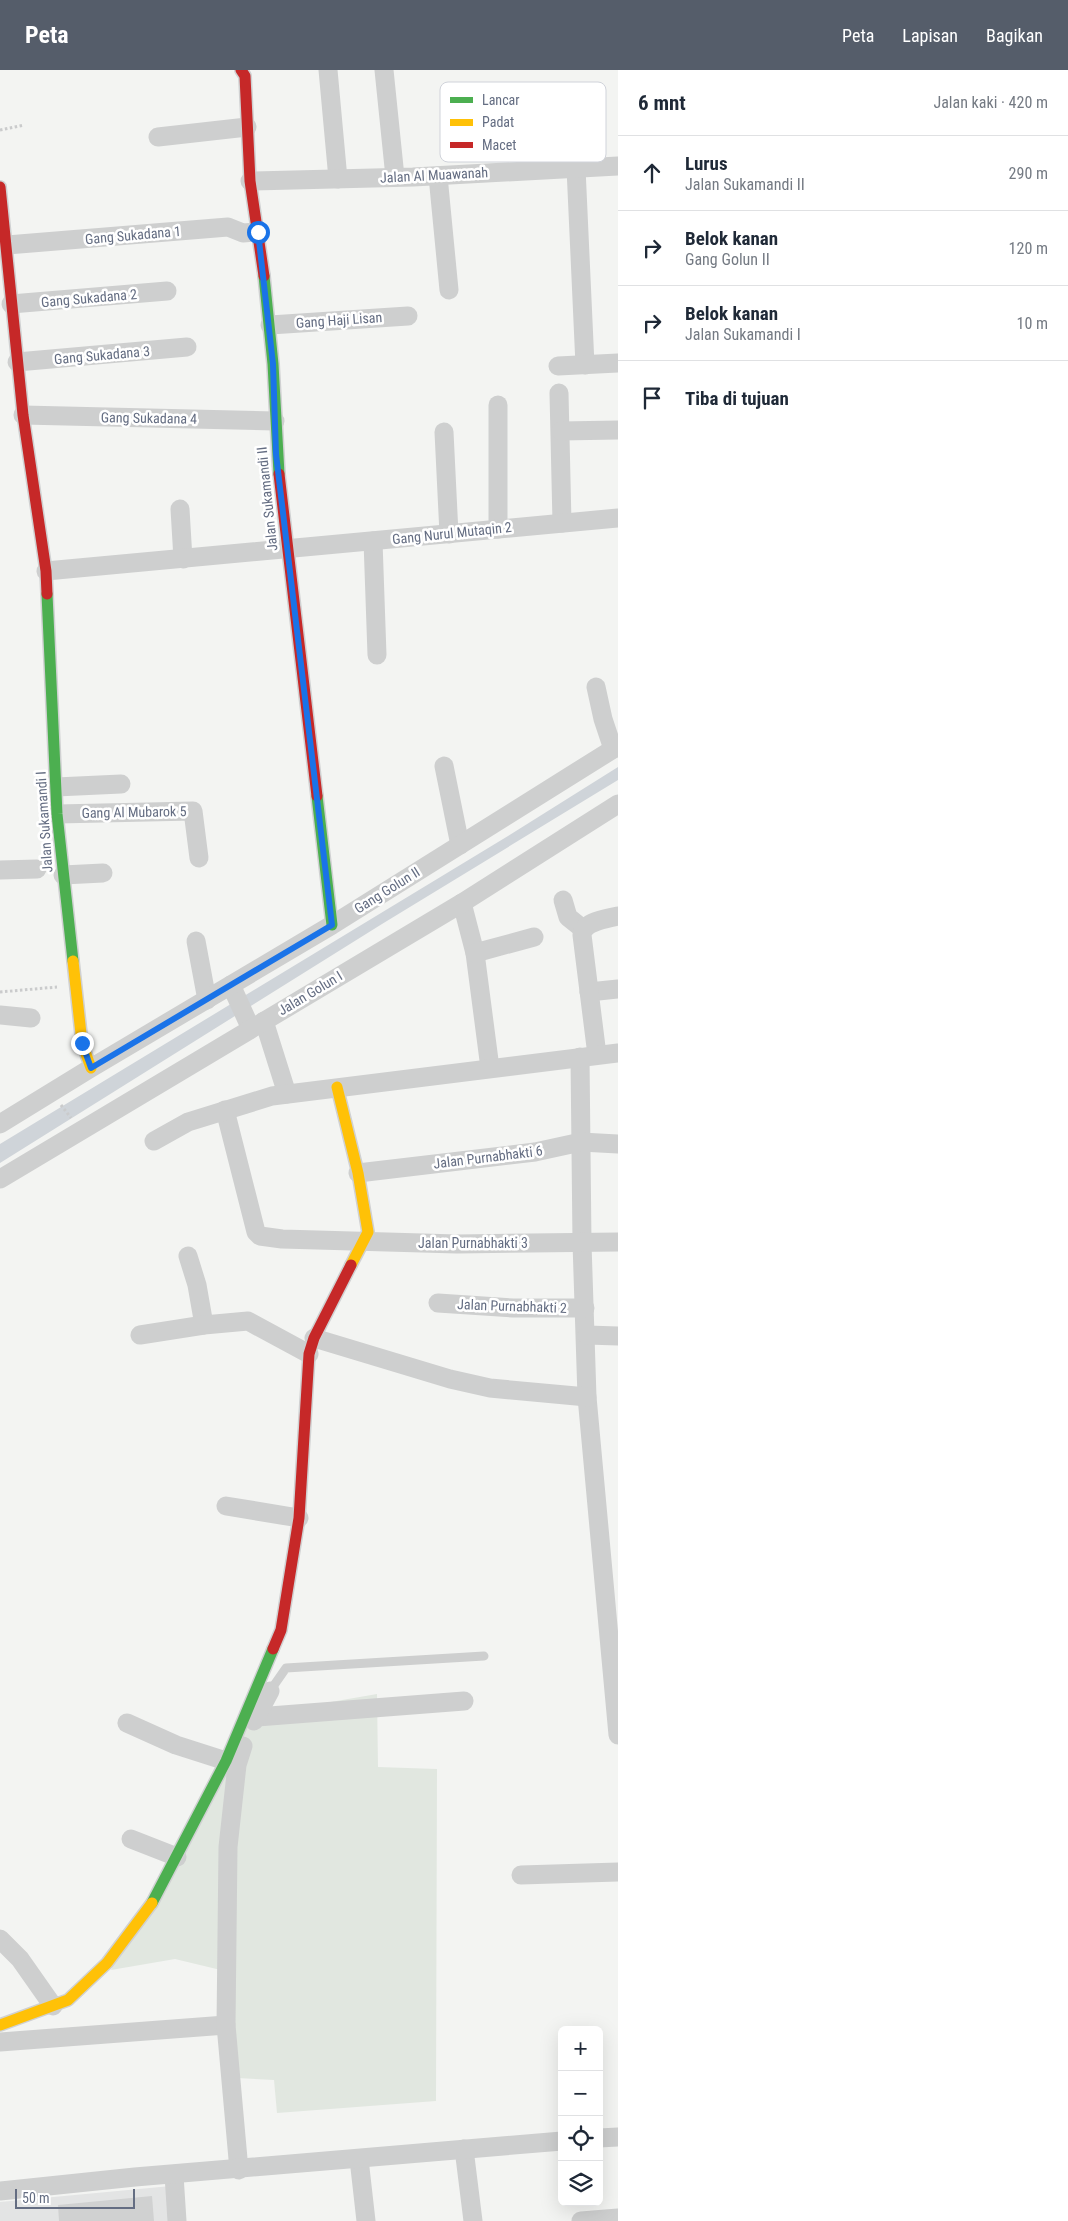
<!DOCTYPE html>
<html lang="id">
<meta charset="utf-8">
<style>
:root{--surface:#fff;--page:#f6f6f7;--text:#1f2937;--muted:#747a83;--line:#e0e1e3;--accent:#555d6a}
body{margin:0;font-family:"Roboto Condensed",sans-serif;background:var(--page);color:var(--text)}
.controls{position:absolute;right:15px;bottom:15px;display:grid;overflow:hidden;border-radius:8px;box-shadow:0 5px 20px #0002}
.controls button{width:45px;height:45px;display:grid;place-items:center;padding:0;border:0;border-bottom:1px solid var(--line);background:var(--surface);color:var(--text);font:25px sans-serif}
.scale{position:absolute;left:15px;bottom:12px;width:120px;box-sizing:border-box;padding-left:5px;border:2px solid #646d82;border-top:0;font-size:14px;line-height:18px;white-space:nowrap;color:#646d82;-webkit-text-stroke:4px #fff;paint-order:stroke}
.stop{position:absolute;width:15px;height:15px;margin:-11px;border:4px solid #1a73e8;border-radius:50%;background:#fff}
.stop.end{background:#1a73e8;border-color:#fff;box-shadow:0 1px 5px #0008}
.list{margin:0;padding:0;list-style:none}
h2{display:flex;justify-content:space-between;align-items:center;height:65px;margin:0;padding:0 20px;font-size:21px}
h2 small{font-size:16px;font-weight:400;color:var(--muted)}
.list li{display:grid;grid-template-columns:32px 1fr auto;gap:15px;align-items:center;box-sizing:border-box;height:75px;padding:0 20px;border-top:1px solid var(--line)}
.list b{display:block;font-size:19px;white-space:nowrap}
.list p{margin:0;font-size:16px;white-space:nowrap;color:var(--muted)}
.list em{font-size:16px;font-style:normal;color:var(--muted)}
.icon{flex:none;width:28px;height:28px;fill:none;stroke:currentColor;stroke-width:2;stroke-linecap:round;stroke-linejoin:round}
.map{position:relative;flex:none;width:618px;height:2151px;overflow:hidden}
header{display:flex;align-items:center;gap:30px;box-sizing:border-box;height:70px;padding:0 25px;background:var(--accent);color:#fff}
header strong{font-size:24px}
nav{display:flex;gap:28px;margin-inline-start:auto;font-size:18px}
main{display:flex}
aside{flex:1;background:var(--surface)}
.map>svg:first-child{display:block}
</style>
<header>
<strong>Peta</strong>
<nav><a>Peta</a><a>Lapisan</a><a>Bagikan</a></nav>
</header>
<main>
<div class="map">
<svg width="618" height="2151" viewBox="0 0 618 2151">
<rect width="100%" height="100%" fill="#f3f4f2"/>
<path fill="#e3e4e4" d="M171,2116l5,35h-176v-19z"/>
<path fill="#e1e7e0" d="M377,1624l1,73 59,2 -1,332 -159,12 -3,-33 -37,-2 -8,-106 -54,-13 -64,11 133,-253z"/>
<path fill="#cfd4d9" d="M618,697v13l-236,144 -382,239v-19l508,-308z"/>
<path fill="#d0d1d1" d="M152,2126l2,25h-95l-1,-16z"/>
<g fill="none" stroke-linecap="round" stroke-linejoin="round">
<defs>
<g id="fast">
<path d="M264,206l9,88 6,110"/>
<path d="M47,524l10,220 16,147"/>
<path d="M317,726l15,129"/>
<path d="M152,1833l74,-142 47,-112"/>
</g>
<g id="slow">
<path d="M73,891l9,82 9,25"/>
<path d="M337,1017l21,86 10,59 -17,33"/>
<path d="M0,1955l68,-25 39,-37 45,-60"/>
</g>
<g id="jam">
<path d="M241,0l4,6 5,105 14,95"/>
<path d="M0,117l23,228 23,156 1,23"/>
<path d="M279,404l38,322"/>
<path d="M273,1579l8,-19 18,-112 10,-164 5,-16 37,-73"/>
</g>
</defs>
<use href="#fast" stroke="#d0d1d2" stroke-width="14"/>
<use href="#slow" stroke="#d0d1d2" stroke-width="14"/>
<use href="#jam" stroke="#d0d1d2" stroke-width="14"/>
<g stroke="#cacbcc" stroke-width="3" stroke-dasharray="2.5 2.5" stroke-linecap="butt">
<path d="M0,60l24,-5"/>
<path d="M0,922l57,-5"/>
<path d="M61,1035l10,13"/>
</g>
<path stroke="#cecfcf" stroke-width="9" d="M270,1621l16,-23 198,-12"/>
<g stroke="#cecfcf" stroke-width="19">
<path d="M328,0l10,109"/>
<path d="M384,0l11,107"/>
<path d="M158,67l89,-10"/>
<path d="M576,98l9,197"/>
<path d="M438,106l11,114"/>
<path d="M250,111l163,-4 205,-11"/>
<path d="M7,175l221,-18 15,6 14,-1"/>
<path d="M11,234l156,-13"/>
<path d="M270,255l138,-9"/>
<path d="M17,292l170,-15"/>
<path d="M558,296l60,-3"/>
<path d="M559,323l3,130"/>
<path d="M498,335v124"/>
<path d="M23,345l252,6"/>
<path d="M561,361l57,-1"/>
<path d="M444,362l5,102"/>
<path d="M180,439l3,50"/>
<path d="M373,471l4,114"/>
<path d="M46,501l572,-53"/>
<path d="M596,617l7,32 10,30"/>
<path d="M444,696l16,79"/>
<path d="M56,717l65,-3"/>
<path d="M57,744l136,-3 6,47"/>
<path d="M0,800l37,-1"/>
<path d="M63,805l40,-2"/>
<path d="M563,830l5,17 15,12"/>
<path d="M462,833l13,50 15,115"/>
<path d="M196,871l11,59"/>
<path d="M475,883l59,-16"/>
<path d="M231,915l20,44"/>
<path d="M589,922l29,-3"/>
<path d="M0,945l31,3"/>
<path d="M264,951l23,73"/>
<path d="M597,985l-15,-120c2,-14 24,-16 36,-19"/>
<path d="M580,987l2,186 5,154 31,338"/>
<path d="M225,1040l31,122 4,4 22,3 175,5 161,-2"/>
<path d="M0,1054l91,-56 241,-143 286,-179"/>
<path d="M154,1071l34,-19 84,-26 346,-43"/>
<path d="M358,1103l177,-21 46,-10 37,2"/>
<path d="M0,1109l462,-276 156,-99"/>
<path d="M188,1186l9,29 7,40"/>
<path d="M438,1233l75,5h72"/>
<path d="M140,1265l64,-10 44,-4 61,33"/>
<path d="M587,1265l31,1"/>
<path d="M314,1268l136,41 40,9 97,9"/>
<path d="M226,1436l73,12"/>
<path d="M257,1647l207,-16"/>
<path d="M254,1651l16,-30"/>
<path d="M127,1653l49,22 50,16"/>
<path d="M131,1769l46,18"/>
<path d="M521,1805l97,-3"/>
<path d="M0,1869l20,20 33,47"/>
<path d="M0,1972l226,-17"/>
<path d="M599,2068l19,-1"/>
<path d="M464,2079l9,72"/>
<path d="M359,2089l7,62"/>
<path d="M239,2100l-13,-145 2,-178 9,-82 6,-19"/>
<path d="M174,2105l3,46"/>
<path d="M0,2121l135,-14 427,-36"/>
<path d="M581,2151l37,-3"/>
</g>
<use href="#fast" stroke="#4caf50" stroke-width="11"/>
<use href="#slow" stroke="#ffc107" stroke-width="11"/>
<use href="#jam" stroke="#c62828" stroke-width="11"/>
</g>
<g fill="none" stroke-linecap="round" stroke-linejoin="round">
<path stroke="#1a73e8" stroke-width="6" d="M82,973l9,25 241,-143 -56,-471 -3,-90 -15,-132"/>
</g>
<g text-anchor="middle" stroke-width="5" stroke-linejoin="round" paint-order="stroke">
<g font-size="14" fill="#646d82" stroke="#fff">
<text transform="translate(434 105) rotate(-3)" y="5">Jalan Al Muawanah</text>
<text transform="translate(133 165) rotate(-5)" y="5">Gang Sukadana 1</text>
<text transform="translate(89 228) rotate(-5)" y="5">Gang Sukadana 2</text>
<text transform="translate(339 250) rotate(-4)" y="5">Gang Haji Lisan</text>
<text transform="translate(102 285) rotate(-5)" y="5">Gang Sukadana 3</text>
<text transform="translate(149 348) rotate(1)" y="5">Gang Sukadana 4</text>
<text transform="translate(267 429) rotate(-96)" y="5">Jalan Sukamandi II</text>
<text transform="translate(452 463) rotate(-6)" y="5">Gang Nurul Mutaqin 2</text>
<text transform="translate(134 742) rotate(-1)" y="5">Gang Al Mubarok 5</text>
<text transform="translate(44 752) rotate(-94)" y="5">Jalan Sukamandi I</text>
<text transform="translate(387 820) rotate(-32)" y="5">Gang Golun II</text>
<text transform="translate(310 923) rotate(-31)" y="5">Jalan Golun I</text>
<text transform="translate(488 1087) rotate(-7)" y="5">Jalan Purnabhakti 6</text>
<text x="473" y="1178">Jalan Purnabhakti 3</text>
<text transform="translate(512 1236) rotate(2)" y="5">Jalan Purnabhakti 2</text>
</g>
</g>
<rect x="440" y="12" width="166" height="80" rx="8" fill="#fff" stroke="#d0d3da" stroke-width="1"/>
<rect x="450" y="27" width="23" height="6" fill="#4caf50"/>
<rect x="450" y="49" width="23" height="7" fill="#ffc107"/>
<rect x="450" y="72" width="23" height="6" fill="#c62828"/>
<g font-size="14" fill="#646d82">
<text x="482" y="35">Lancar</text>
<text x="482" y="57">Padat</text>
<text x="482" y="80">Macet</text>
</g>
</svg>
<div class="controls">
<button>+</button>
<button>−</button>
<button><svg class="icon" aria-label="locate" viewBox="0 0 24 24"><circle cx="12" cy="12" r="6"/><path d="M12 2v4M12 18v4M2 12h4M18 12h4"/></svg></button>
<button><svg class="icon" aria-label="layers" viewBox="0 0 24 24"><path d="M12 4l9 5-9 5-9-5zM3 14l9 5 9-5"/></svg></button>
</div>
<div class="scale">50 m</div>
<div class="stop" style="left:258px;top:162px"></div>
<div class="stop end" style="left:82px;top:973px"></div>
</div>
<aside>
<h2>6 mnt<small>Jalan kaki · 420 m</small></h2>
<ul class="list">
<li><svg class="icon" aria-label="ahead" viewBox="0 0 24 24"><path d="M12 20V5M6 11l6-6 6 6"/></svg><div><b>Lurus</b><p>Jalan Sukamandi II</p></div><em>290 m</em></li>
<li><svg class="icon" aria-label="right" viewBox="0 0 24 24"><path d="M7 20v-9h11M14 6l5 5-5 5"/></svg><div><b>Belok kanan</b><p>Gang Golun II</p></div><em>120 m</em></li>
<li><svg class="icon" aria-label="right" viewBox="0 0 24 24"><path d="M7 20v-9h11M14 6l5 5-5 5"/></svg><div><b>Belok kanan</b><p>Jalan Sukamandi I</p></div><em>10 m</em></li>
<li><svg class="icon" aria-label="arrive" viewBox="0 0 24 24"><path d="M6 21V4h12l-3 4 3 4H6"/></svg><div><b>Tiba di tujuan</b></div></li>
</ul>
</aside>
</main>
